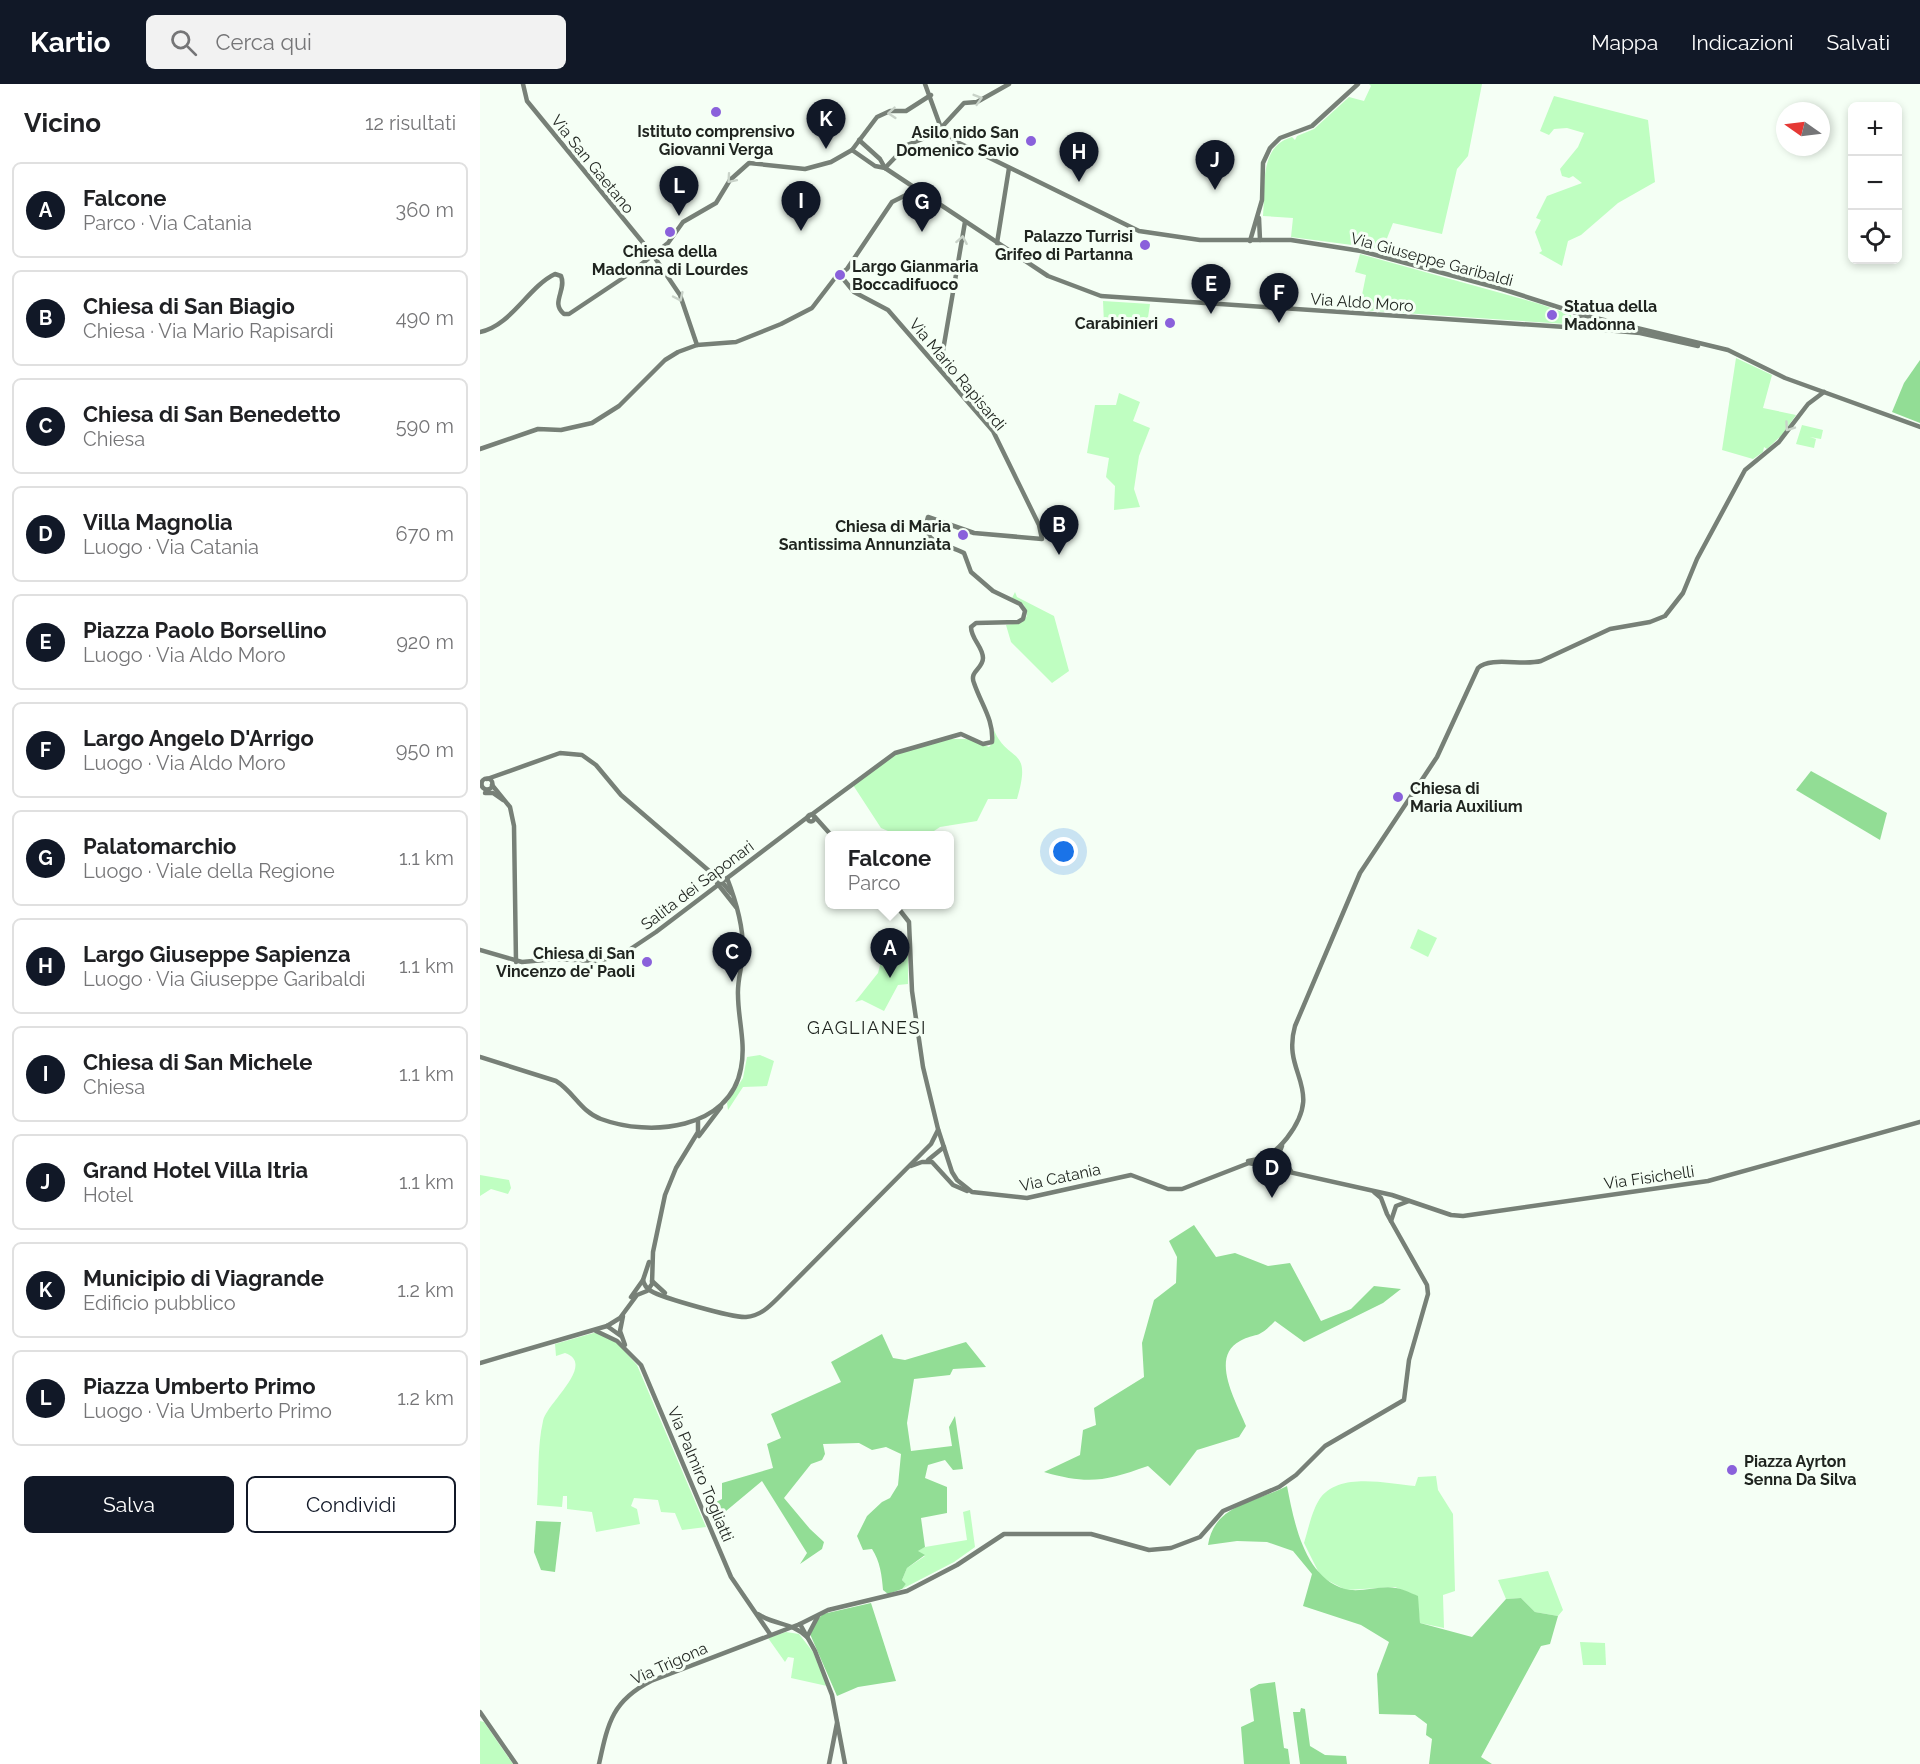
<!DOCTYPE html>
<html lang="it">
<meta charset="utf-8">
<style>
:root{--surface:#fff;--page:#f2f2f2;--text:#202124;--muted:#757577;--line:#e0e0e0;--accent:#111827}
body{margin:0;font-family:Raleway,sans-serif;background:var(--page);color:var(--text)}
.controls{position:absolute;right:18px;top:18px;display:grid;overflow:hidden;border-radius:9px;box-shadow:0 3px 9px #0003}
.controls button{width:54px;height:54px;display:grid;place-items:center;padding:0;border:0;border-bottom:2px solid var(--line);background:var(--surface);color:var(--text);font:30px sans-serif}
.compass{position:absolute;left:1296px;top:18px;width:54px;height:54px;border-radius:50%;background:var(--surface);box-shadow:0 3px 9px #0003;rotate:284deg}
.you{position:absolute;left:584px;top:768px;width:21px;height:21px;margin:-15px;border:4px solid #fff;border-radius:50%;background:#1a73e8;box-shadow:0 0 0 9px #1a73e833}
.badge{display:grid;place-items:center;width:39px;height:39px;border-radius:50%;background:var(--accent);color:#fff;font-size:20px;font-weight:700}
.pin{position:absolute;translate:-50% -50px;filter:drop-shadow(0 2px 3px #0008)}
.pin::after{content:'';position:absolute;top:32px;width:21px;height:18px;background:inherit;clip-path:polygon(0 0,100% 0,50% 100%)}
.popup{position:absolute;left:345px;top:747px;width:129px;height:78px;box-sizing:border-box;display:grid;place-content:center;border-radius:9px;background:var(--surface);filter:drop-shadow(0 2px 4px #0005);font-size:20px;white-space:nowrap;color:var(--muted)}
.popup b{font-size:22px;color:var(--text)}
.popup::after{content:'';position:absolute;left:50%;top:100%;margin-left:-12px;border:12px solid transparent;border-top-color:var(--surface)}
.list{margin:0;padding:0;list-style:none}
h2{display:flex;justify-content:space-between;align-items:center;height:78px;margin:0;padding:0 24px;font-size:26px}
h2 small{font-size:20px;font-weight:400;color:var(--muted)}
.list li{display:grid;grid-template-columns:39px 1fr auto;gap:18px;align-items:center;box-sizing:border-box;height:96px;margin:0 12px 12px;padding:0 12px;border:2px solid var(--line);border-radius:9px}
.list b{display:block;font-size:22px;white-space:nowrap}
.list p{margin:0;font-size:20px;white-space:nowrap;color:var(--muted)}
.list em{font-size:20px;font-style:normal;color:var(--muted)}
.actions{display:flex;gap:12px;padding:18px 24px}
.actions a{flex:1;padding:14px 0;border:2px solid var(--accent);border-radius:9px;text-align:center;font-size:21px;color:var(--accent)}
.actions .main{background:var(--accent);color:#fff}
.icon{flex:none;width:33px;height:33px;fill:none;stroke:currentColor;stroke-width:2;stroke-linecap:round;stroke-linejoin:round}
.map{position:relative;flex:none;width:1440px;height:1680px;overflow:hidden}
header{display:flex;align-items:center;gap:36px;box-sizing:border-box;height:84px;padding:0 30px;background:var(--accent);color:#fff}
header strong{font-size:28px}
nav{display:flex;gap:33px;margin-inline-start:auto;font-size:21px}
.search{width:420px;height:54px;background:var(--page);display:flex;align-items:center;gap:15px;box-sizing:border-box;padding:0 21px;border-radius:9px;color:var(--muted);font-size:22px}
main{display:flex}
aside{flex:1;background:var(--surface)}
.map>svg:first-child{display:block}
</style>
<header>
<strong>Kartio</strong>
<div class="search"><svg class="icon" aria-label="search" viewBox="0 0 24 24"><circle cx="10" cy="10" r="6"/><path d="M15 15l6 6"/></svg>Cerca qui</div>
<nav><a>Mappa</a><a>Indicazioni</a><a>Salvati</a></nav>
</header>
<main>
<aside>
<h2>Vicino<small>12 risultati</small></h2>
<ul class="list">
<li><span class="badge">A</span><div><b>Falcone</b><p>Parco · Via Catania</p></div><em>360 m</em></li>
<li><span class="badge">B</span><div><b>Chiesa di San Biagio</b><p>Chiesa · Via Mario Rapisardi</p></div><em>490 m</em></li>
<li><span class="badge">C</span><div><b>Chiesa di San Benedetto</b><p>Chiesa</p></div><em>590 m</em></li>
<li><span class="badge">D</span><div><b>Villa Magnolia</b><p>Luogo · Via Catania</p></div><em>670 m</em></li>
<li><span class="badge">E</span><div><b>Piazza Paolo Borsellino</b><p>Luogo · Via Aldo Moro</p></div><em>920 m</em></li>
<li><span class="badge">F</span><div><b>Largo Angelo D'Arrigo</b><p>Luogo · Via Aldo Moro</p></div><em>950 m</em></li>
<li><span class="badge">G</span><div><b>Palatomarchio</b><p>Luogo · Viale della Regione</p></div><em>1.1 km</em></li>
<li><span class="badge">H</span><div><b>Largo Giuseppe Sapienza</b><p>Luogo · Via Giuseppe Garibaldi</p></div><em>1.1 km</em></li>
<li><span class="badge">I</span><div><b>Chiesa di San Michele</b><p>Chiesa</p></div><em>1.1 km</em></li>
<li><span class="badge">J</span><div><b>Grand Hotel Villa Itria</b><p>Hotel</p></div><em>1.1 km</em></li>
<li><span class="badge">K</span><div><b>Municipio di Viagrande</b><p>Edificio pubblico</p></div><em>1.2 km</em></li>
<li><span class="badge">L</span><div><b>Piazza Umberto Primo</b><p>Luogo · Via Umberto Primo</p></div><em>1.2 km</em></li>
</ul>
<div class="actions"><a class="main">Salva</a><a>Condividi</a></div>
</aside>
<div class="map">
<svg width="1440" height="1680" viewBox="0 0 1440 1680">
<rect width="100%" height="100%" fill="#f5fff5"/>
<g fill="#bffec1">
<path d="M889,0h113l-14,72 -11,13 -15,65 -49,-11 -11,28 -7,-3 -84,-11 2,-19 -30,-2c3,-29 -5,-69 29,-79l3,3 2,-4 17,-7 35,-32 15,4 7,-15z"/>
<path d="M1074,12l94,24 7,62 -37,21 -37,32 -13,6 -6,25 -23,-13 3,-2 -7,-19 6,-12 -5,-2 11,-22 35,-13 -9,-7 -4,2 -7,-2 -2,-7 18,-22 6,-14 -17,-5 -13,1 -5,6 -9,-4z"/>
<path d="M880,170l180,50 31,11 1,5 -6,4 -207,-14 7,-35 -11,-3z"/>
<path d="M623,217l47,3 -4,27 -10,-4 -2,5 -13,-5 -13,1 -1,-5 -3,1z"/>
<path d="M1256,274l36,17 -9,33 33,7 -14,20 -15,14 -3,-2 -1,5 -10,7 -31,-9z"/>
<path d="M639,309l21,9 -7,19 17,7 -11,28 -5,33 6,18 -26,3 1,-24 -9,-9 3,-19 -22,-5 8,-48h21z"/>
<path d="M1322,341l21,5 -2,9 -11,-2 6,2 -2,9 -18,-4z"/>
<path d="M535,508l2,5 37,19 15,55 -17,12 -41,-41 -5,-17 14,-2 7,-7 -3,-11 -12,-7z"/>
<path d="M514,646c14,34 39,15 23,69h-29l-11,22 -37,6 -12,8h-31l-16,-7 -28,-43 41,-30 53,-16h21l21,8 5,-6z"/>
<path d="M938,845l19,9 -9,19 -18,-9z"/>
<path d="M428,868v32l-10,1 -14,26 -22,-11 -7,2 23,-29 5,-19z"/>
<path d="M280,971l14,6 -7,25 -24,1 -15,23 -1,-7 16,-25 4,-21z"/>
<path d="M0,1091l29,5 2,8 -3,6 -17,-5 -11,7z"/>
<path d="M117,1248l20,11 20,22 69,162 -24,3 -7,-17 -14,-1 -3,-12 -24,-2 -3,8 6,3 3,15 -44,8 -4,-20 -25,-3v-13h-4l-1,11 -25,-2c2,-27 0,-58 6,-84 3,-17 54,-57 22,-68l-9,3 -1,-12z"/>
<path d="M956,1392l2,14 15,24 2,77 -12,4 1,33 -24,-5 -3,-27 -22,-9 -49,3 -25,-13 -17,-34c4,-13 8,-32 15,-43 19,-29 68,-16 96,-14l3,-9z"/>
<path d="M490,1426l5,37 -21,15 -52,27 4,-5 -4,-4 5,-12 18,-12 -8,-5 8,-4 42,-7 -4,-28z"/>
<path d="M1068,1487l15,39 -5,6 -23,-4 -14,-14 -15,1 -8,-19z"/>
<path d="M306,1548l13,2 14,18 14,34 -36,-8 3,-20 -6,-1 -3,5 -17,-24z"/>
<path d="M1100,1558l25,1 1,22h-23z"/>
<path d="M0,1637l4,1 29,42h-33z"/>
</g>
<g fill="#92dd95">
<path d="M1440,276v63l-28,-11 12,-29z"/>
<path d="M1331,687l76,42 -7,27 -84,-50z"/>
<path d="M714,1141l22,32 19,-4 33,13 22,-3 31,58 30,-12 23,-23 27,3 -18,14 -79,39 -29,-21c-18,19 -17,11 -35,20 -31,16 -3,62 6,85l-7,11 -42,13 -27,36 -22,-20c-43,15 -59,19 -104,6l36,-17 3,-25 13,-5 -2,-17 50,-31 -2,-34 12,-43 22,-17 1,-26 -8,-16z"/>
<path d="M402,1250l11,24 12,2 61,-18 20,25 -33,2 -3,6 -36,4 -7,44 4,28 41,-5 -3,-19 6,-11 8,53 -10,1 -8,-10 -17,5 -3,13 22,9v26l-26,5 4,29 -7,4 7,4 -18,13 -5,12 4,4 -4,5 -14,5 -5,-4c-1,-14 -3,-29 -11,-41l-9,1 -6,-14 10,-20 15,-14 8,-4 8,-13 3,-31 -15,-7 -14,3 -13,-7 -36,1 2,10 -3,6 -11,4 -27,34 26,31 14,13 -2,7 -22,15 7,-11 -45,-72 -48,40 -3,-1 -5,-13 16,-8v-16l51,-15 -6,-24 14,-6 -10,-24 70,-32 -10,-20z"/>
<path d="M807,1402c7,36 17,91 58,103 16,4 35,-4 51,-1 7,1 15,5 22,8l2,27 52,14 34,-38 15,-1 14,14 23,4 -8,28 -9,2 -60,111 11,7h-63l3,-25 -6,-4 1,-11 -12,-9 -36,-1 -2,-40 12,-32 -28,-17 -58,-19 9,-32 -19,-23 -26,-9 -30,-1 -29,4c6,-41 49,-43 79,-59z"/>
<path d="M56,1437l25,1 -6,50 -14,-2 -7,-18z"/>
<path d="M391,1519l25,78 -38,6 -21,9 -27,-62 8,-15 5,-5z"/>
<path d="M795,1598l9,66 4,1 2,15h-46l-3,-37 13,-6 -4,-32 9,-5z"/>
<path d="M821,1624l4,1 5,37 15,9 21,1 1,8h-47l-7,-52h7z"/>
</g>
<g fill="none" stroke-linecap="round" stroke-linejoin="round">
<g stroke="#778077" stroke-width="4.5">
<path d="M43,0l4,17 126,154 27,40 17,50"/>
<path d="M445,0l16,44 16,14 182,89 61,9h91l70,11 141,38 81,26"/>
<path d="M461,44l23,-25 13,-1 32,-18"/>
<path d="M379,56l21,19 5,9"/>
<path d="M372,66l23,16 10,2 163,108 53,20 479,32"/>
<path d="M405,84l22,-23 36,-14"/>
<path d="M779,134l1,22"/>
<path d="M770,157l12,-41 1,-37 7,-15 10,-10 32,-12 46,-42"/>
<path d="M517,159l12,-75"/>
<path d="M1118,236l1,5 -5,4 -14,-1 -6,-6 2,-5 7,-2 145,35 57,28 135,49"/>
<path d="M1114,245l46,4 58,13"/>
<path d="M0,248c31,-6 48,-45 75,-58l6,2c6,14 -11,27 3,38h5l60,-40 39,-31 15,-21 33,-19 14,-23 19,-17 56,6 26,-7 21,-12 25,-33 13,-6h16l25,-16"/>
<path d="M460,284l25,-146"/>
<path d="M0,365l58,-20 23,1 31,-7 27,-17 46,-46 13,-8 19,-7 39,-3 45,-18 31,-16 23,-30 12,-9 45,-67 24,-12"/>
<circle cx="7" cy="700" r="5.5"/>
<path d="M7,695l73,-26 22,2 14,10 25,30 101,87 9,11"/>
<path d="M12,701l18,22 4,19 2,136"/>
<path d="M5,709h8l10,7"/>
<circle cx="331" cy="734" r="3.5"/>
<path d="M331,731l84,-62 66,-19 22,10 9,-2c2,-22 -11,-38 -18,-59 -5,-12 9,-14 9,-25 0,-11 -12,-19 -12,-31l5,-4 42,-1 5,-3 2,-8 -5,-7 -27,-13 -22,-19 -7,-19c-18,-10 -45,-9 -36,-36l46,16 68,6 -3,-14 -46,-94 -105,-121 -34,-18 -14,-17"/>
<path d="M335,733l17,19"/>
<path d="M237,799l19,24"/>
<path d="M415,820l14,18 3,69 11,76 15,62 14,43 5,8 15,12 55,6 104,-23 37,14h14l67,-26 143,32 59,20 12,1 245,-35 212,-59"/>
<path d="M0,866l42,12 33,-3 41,2 24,-5 36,-24 153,-116"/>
<path d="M0,973l76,24c17,10 25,31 45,38 48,18 129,11 140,-51 5,-25 -3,-49 -3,-73 -1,-15 5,-30 5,-46 0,-25 -7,-48 -16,-71"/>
<path d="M219,1052l22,-29"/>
<path d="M799,1070l12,17"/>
<path d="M448,1076l16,-13"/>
<path d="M768,1077c19,-3 27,-8 39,-23 39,-51 -6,-63 8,-112l65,-153 77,-116 41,-89c12,-12 45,-2 63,-7l69,-32 40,-7 15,-6 18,-23 14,-34 48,-89 34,-28 29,-38 16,-12"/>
<path d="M431,1082l11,-4h10l21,23 14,6"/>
<path d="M790,1083l7,-8 5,-13"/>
<path d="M911,1137l5,-15 13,-5"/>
<path d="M163,1196c1,5 3,8 8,11 12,7 82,27 95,26 14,-1 23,-10 32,-19l153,-154 7,-14"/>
<path d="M172,1197l13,12"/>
<path d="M151,1213l12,-17 6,-18"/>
<path d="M143,1232l-3,15 5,14"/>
<path d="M127,1242l14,10"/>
<path d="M116,1247l21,10 24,24 90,212 39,57"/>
<path d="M0,1279l127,-37 13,-8 17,-23 10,-4 5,-7 1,-32 12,-57 11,-27 22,-36v-11"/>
<path d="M278,1530c16,11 36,9 49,23l11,-21"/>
<path d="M320,1540l15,27 17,44 13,69"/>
<path d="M0,1628l36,52"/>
<path d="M119,1680c9,-41 13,-63 52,-83l149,-57 28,-14 79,-19 50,-26 47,-31h87l58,16 22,-2 29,-11 23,-26 56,-24 17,-12 29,-29 79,-46 5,-40 19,-66 -1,-9 -40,-71 -6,-16 -7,-6"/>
<path d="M349,1680l8,-41"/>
</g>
</g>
<defs><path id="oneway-chevron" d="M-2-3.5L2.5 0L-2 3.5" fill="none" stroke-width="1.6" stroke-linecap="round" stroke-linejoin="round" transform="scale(1.5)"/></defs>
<g stroke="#c9d3c9">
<use href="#oneway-chevron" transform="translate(498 15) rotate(-17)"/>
<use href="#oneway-chevron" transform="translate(412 29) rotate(175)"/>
<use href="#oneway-chevron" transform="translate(251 95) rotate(131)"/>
<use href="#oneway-chevron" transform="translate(482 156) rotate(-80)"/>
<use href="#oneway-chevron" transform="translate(199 213) rotate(65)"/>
<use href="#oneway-chevron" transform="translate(1309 343) rotate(125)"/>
</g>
<g fill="#8a61db" stroke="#f5fff5" stroke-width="2">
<circle cx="236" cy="28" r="6"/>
<circle cx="551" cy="57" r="6"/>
<circle cx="190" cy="148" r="6"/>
<circle cx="665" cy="161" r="6"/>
<circle cx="360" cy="191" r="6"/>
<circle cx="1072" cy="231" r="6"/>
<circle cx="690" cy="239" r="6"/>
<circle cx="483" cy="451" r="6"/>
<circle cx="918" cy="713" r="6"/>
<circle cx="167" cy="878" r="6"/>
<circle cx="1252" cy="1386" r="6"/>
</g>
<g text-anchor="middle" stroke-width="6" stroke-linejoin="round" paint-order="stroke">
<g font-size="16" font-weight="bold" fill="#1f241f" stroke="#f5fff5" text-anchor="end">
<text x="236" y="53" text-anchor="middle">Istituto comprensivo<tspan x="236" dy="18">Giovanni Verga</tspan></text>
<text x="539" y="54">Asilo nido San<tspan x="539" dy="18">Domenico Savio</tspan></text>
<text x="653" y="158">Palazzo Turrisi<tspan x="653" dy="18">Grifeo di Partanna</tspan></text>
<text x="190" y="173" text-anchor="middle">Chiesa della<tspan x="190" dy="18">Madonna di Lourdes</tspan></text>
<text x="372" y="188" text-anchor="start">Largo Gianmaria<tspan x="372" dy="18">Boccadifuoco</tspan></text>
<text x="1084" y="228" text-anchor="start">Statua della<tspan x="1084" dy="18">Madonna</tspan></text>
<text x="678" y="245">Carabinieri</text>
<text x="471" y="448">Chiesa di Maria<tspan x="471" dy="18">Santissima Annunziata</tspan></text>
<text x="930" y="710" text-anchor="start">Chiesa di<tspan x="930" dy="18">Maria Auxilium</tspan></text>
<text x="155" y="875">Chiesa di San<tspan x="155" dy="18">Vincenzo de' Paoli</tspan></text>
<text x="1264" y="1383" text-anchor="start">Piazza Ayrton<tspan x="1264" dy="18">Senna Da Silva</tspan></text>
</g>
<g font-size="16" fill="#1f241f" stroke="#f5fff5">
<text transform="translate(113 80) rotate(51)" y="6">Via San Gaetano</text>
<text transform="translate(952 175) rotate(15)" y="6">Via Giuseppe Garibaldi</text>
<text transform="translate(882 218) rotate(4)" y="6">Via Aldo Moro</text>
<text transform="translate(478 290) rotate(50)" y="6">Via Mario Rapisardi</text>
<text transform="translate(217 801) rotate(-37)" y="6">Salita dei Saponari</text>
<text transform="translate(580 1093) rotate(-12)" y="6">Via Catania</text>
<text transform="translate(1169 1093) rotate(-8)" y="6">Via Fisichelli</text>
<text transform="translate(221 1390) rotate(67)" y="6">Via Palmiro Togliatti</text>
<text transform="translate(189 1579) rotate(-24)" y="6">Via Trigona</text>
</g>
<g font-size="18" letter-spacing="1.5" fill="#1f241f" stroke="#f5fff5">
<text x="387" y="950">GAGLIANESI</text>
</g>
</g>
</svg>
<div class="controls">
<button>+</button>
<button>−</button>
<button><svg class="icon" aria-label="locate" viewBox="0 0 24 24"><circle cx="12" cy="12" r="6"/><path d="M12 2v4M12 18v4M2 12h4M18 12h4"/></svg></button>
</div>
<svg class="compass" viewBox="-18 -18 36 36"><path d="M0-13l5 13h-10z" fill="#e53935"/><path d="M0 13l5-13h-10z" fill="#757577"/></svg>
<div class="you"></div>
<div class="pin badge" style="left:410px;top:894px">A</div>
<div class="popup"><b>Falcone</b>Parco</div>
<div class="pin badge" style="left:579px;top:471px">B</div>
<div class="pin badge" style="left:252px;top:898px">C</div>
<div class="pin badge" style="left:792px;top:1114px">D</div>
<div class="pin badge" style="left:731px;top:230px">E</div>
<div class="pin badge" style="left:799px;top:239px">F</div>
<div class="pin badge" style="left:442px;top:148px">G</div>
<div class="pin badge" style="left:599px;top:98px">H</div>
<div class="pin badge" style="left:321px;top:147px">I</div>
<div class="pin badge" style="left:735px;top:106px">J</div>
<div class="pin badge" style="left:346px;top:65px">K</div>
<div class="pin badge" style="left:199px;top:132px">L</div>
</div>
</main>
